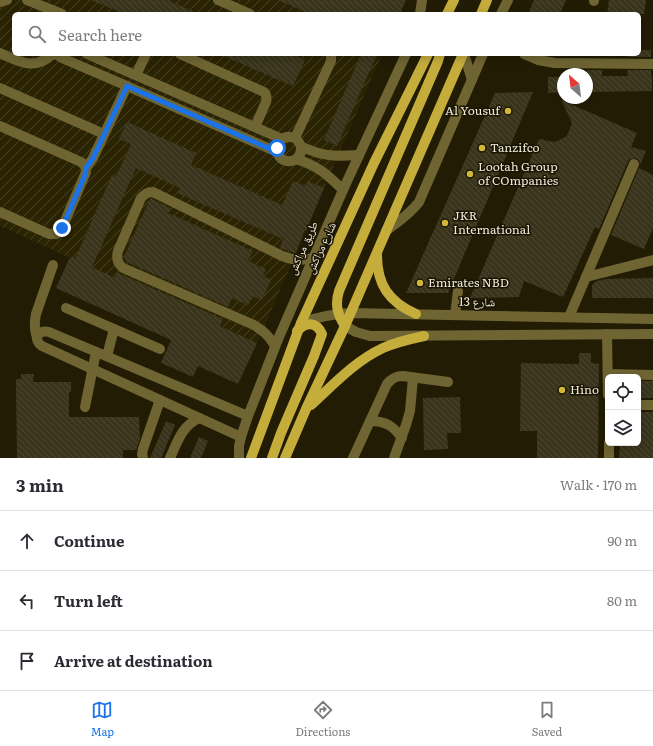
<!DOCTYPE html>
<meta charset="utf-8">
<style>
:root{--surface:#fff;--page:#f2f2f3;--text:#2b2b33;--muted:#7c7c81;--line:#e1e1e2;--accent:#1a73e8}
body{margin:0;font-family:Literata,"Noto Naskh Arabic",serif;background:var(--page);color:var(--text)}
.controls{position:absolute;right:12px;bottom:12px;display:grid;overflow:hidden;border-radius:6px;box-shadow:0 2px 10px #0003}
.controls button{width:36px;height:36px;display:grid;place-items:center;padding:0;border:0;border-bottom:1px solid var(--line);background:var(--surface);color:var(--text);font:20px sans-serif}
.compass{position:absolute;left:557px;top:68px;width:36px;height:36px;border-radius:50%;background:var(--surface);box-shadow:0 2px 10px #0003;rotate:332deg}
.stop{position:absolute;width:12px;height:12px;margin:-9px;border:3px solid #1a73e8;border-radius:50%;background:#fff}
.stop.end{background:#1a73e8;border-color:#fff;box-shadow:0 1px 4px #0008}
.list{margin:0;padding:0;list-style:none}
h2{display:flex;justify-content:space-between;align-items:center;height:52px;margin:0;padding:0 16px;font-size:17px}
h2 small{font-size:13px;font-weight:400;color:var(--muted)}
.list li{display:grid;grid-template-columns:26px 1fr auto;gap:12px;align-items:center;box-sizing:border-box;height:60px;padding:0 16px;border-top:1px solid var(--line)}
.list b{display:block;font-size:15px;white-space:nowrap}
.list em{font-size:13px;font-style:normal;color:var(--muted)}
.icon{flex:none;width:22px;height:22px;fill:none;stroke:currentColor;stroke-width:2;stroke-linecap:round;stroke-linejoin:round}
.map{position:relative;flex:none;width:653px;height:458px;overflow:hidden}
.search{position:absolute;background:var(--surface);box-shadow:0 2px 10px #0003;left:12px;right:12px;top:12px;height:44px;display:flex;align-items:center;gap:10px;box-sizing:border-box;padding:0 14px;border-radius:6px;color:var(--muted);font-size:15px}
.sheet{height:232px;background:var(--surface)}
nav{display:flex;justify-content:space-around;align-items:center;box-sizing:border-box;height:56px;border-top:1px solid var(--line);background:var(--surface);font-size:11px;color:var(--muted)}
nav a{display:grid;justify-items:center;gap:2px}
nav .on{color:var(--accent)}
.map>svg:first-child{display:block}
</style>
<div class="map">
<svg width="653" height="458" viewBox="0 0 653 458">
<defs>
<pattern id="industrial-furrows" width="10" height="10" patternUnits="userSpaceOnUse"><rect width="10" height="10" fill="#2b2403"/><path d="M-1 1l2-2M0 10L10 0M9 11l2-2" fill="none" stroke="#4a4427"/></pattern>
<pattern id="building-back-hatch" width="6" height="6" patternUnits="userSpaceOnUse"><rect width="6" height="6" fill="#39341b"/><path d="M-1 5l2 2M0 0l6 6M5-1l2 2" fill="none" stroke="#4c4831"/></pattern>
</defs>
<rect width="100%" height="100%" fill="#221c04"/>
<path fill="url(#industrial-furrows)" d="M0,0h365l32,14h-383v40h368l-125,289 -257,-117z"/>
<g fill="url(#building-back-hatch)">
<path d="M91,0h76l32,14h-74z"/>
<path d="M278,0h128l-6,14h-90z"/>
<path d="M534,0h32l-6,14h-32z"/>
<path d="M609,0h37l-2,14h-37z"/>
<path d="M639,50h12v7h-24v-3h12z"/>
<path d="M219,54h72l14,6 -12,26z"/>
<path d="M361,54h16l-40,92 -13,-6z"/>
<path d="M587,70h15v6h26l-1,-6h24v6h1v15l-65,1z"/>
<path d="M548,77h15v15l-15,1z"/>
<path d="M533,92l-85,201h-42l89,-200z"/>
<path d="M561,100l76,33 -6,14 15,4 -6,14 -1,-5 -3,-2 -6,1 -2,2 -29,68 -4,-2 -32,70 -39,-16 -5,16 -49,1 69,-159 16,3 12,-6 5,-13z"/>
<path d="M127,122l69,31 -5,12 91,40 11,-24 13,5 2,-5 16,7 -11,26 -7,17h-2l-8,22 -16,-5 3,-9 -106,-46 3,-5 -44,-20 -44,99 23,11 2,-6 3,2 103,45 -3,7 37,17 -19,41 -40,-18 -5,11 -32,-14 10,-23 -115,-52 14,-31 5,2 37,-84 4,2 15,-33 -12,-5z"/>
<path d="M639,168l14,7v53l-9,21 -33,-14z"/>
<path d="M150,199h2l18,9 -2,5 85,38 -5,10 18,8 -3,7 8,4 -9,20 -10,-4 -4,9 -16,-7 -4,9 -101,-45 -3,-5z"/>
<path d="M653,278v20h-61v-13l5,-4 9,-2z"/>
<path d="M579,353h12v10l8,1 -1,94h-61v-27h-17l1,-68 58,1z"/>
<path d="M21,374h13l-1,8h38v10h-2v25h70l1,22 -4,11h-13v8h-106l-1,-69v-10h5z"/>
<rect x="638" y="381" width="15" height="17"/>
<path d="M460,397l1,36h-14l1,16 -24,1 -1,-52z"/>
<path d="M638,412h15v46h-34l1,-15h18z"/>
<path d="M166,421l9,4 -14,33h-11z"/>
<path d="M199,437l9,4 -7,17h-11z"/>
</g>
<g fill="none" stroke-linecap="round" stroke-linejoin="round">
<g stroke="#6f6533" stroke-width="10">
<path d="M27,0l35,14"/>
<path d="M218,0l32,14"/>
<path d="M594,1v-1"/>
<path d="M0,2l7,-2"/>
<path d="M420,14l2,-14"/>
<path d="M501,14l7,-14"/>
<path d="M0,53c20,9 34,18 53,1"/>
<path d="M56,54l6,4 65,28 150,66"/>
<path d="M87,54l195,85"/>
<path d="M180,54l84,38c3,3 3,6 2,10l-11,25"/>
<path d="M464,54l8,26"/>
<path d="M524,54l14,6 17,3 98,1"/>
<path d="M136,75l10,-21"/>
<path d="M0,88l104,46"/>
<path d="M0,126l81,36c4,3 5,5 5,10l-24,56 -5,6h-8l-49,-22"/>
<path d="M295,138l36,-77v-7"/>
<path d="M301,147c1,19 -23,18 -24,3 -1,-8 6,-14 14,-13 8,1 7,6 11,10 1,1 6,2 8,3 16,7 32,6 49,5"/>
<path d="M296,159c22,7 31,15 47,31"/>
<path d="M86,168l7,-10 34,-72"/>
<path d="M386,231c12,-9 24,-17 33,-29l64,-148"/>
<path d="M586,277l67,-17"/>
<path d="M66,308l94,41"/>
<path d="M455,315l3,-24"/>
<path d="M569,317l65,-153"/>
<path d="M301,323c16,-6 32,-9 49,-10l303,6"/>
<path d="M345,326l11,6 14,4 283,-2"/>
<path d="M607,334l1,61"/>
<path d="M37,338c-3,-9 -3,-15 -1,-24l17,-49"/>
<path d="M275,346c-6,-10 -11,-15 -21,-21l-131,-57c-6,-5 -7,-10 -5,-17l23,-53c4,-4 6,-6 12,-6l129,64c11,4 19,5 31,2"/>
<path d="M107,356l7,-27"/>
<path d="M608,374l45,1"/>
<path d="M638,405h15"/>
<path d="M85,407l11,-55"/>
<path d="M370,421c16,0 23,5 32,17"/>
<path d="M241,437l-199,-91c-9,-6 -5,-17 7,-14l199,84"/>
<path d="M609,443v15"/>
<path d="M143,458l-1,-4 1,-5 17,-49"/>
<path d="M170,458c8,-17 11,-31 29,-40"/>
<path d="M239,458v-12l2,-9 7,-21 31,-79 64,-147 63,-136"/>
<path d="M353,458l34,-74c5,-6 9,-8 16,-8l45,6"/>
<path d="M394,458l12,-33 4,-14 3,-33"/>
</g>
<g stroke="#c5ad3c" stroke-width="10">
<path d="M447,14l7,-14"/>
<path d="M481,14l6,-14"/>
<path d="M377,255c0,30 12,47 39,59"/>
<path d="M345,326c-8,-12 -10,-22 -6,-35l99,-230 2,-7"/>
<path d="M311,405c22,-20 44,-44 72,-57 13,-6 27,-9 41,-12"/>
<path d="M251,458l50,-135 73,-160 54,-109"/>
<path d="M272,458l9,-25 33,-77 8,-22c-6,-13 -16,-12 -25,-3"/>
<path d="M285,458l21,-49 39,-83 118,-272"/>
</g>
</g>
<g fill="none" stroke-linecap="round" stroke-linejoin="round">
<path stroke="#1a73e8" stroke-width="5" d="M62,228l23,-53 1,-7 7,-10 34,-72 150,66v-4"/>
</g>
<g fill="#d1b736" stroke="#191300" stroke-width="1.5">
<circle cx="508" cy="111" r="4"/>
<circle cx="482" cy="148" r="4"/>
<circle cx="470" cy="174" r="4"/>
<circle cx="445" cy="223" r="4"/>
<circle cx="420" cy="283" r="4"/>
<circle cx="562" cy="390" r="4"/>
</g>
<g text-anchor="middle" stroke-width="3" stroke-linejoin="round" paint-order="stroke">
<g font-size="12" fill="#edeadb" stroke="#191300" text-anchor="start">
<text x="500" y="115" text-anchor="end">Al Yousuf</text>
<text x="490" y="152">Tanzifco</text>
<text x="478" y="171">Lootah Group<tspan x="478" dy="14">of COmpanies</tspan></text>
<text x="453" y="220">JKR<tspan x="453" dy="14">International</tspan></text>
<text x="428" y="287">Emirates NBD</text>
<text x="570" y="394">Hino</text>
</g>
<g font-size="12" fill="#edeadb" stroke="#191300">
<text transform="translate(303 248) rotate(-66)" y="4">طريق مراكش</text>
<text transform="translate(321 248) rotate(-65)" y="4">شارع مراكش</text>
<text transform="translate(477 302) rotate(1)" y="4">شارع 13</text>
</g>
</g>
</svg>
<div class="controls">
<button><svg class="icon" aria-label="locate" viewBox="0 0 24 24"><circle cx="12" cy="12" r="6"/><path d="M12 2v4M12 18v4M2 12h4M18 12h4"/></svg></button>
<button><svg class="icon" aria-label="layers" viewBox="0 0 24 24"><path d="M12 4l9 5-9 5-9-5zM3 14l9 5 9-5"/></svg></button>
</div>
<svg class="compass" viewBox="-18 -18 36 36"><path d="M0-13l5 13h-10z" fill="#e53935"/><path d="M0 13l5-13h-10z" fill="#7c7c81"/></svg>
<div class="stop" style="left:277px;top:148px"></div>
<div class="stop end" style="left:62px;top:228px"></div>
<div class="search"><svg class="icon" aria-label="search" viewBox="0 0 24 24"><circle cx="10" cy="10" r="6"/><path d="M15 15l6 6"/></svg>Search here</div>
</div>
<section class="sheet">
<h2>3 min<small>Walk · 170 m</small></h2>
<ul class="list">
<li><svg class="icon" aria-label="ahead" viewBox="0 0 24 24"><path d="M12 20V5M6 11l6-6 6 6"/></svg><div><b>Continue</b></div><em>90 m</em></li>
<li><svg class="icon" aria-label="left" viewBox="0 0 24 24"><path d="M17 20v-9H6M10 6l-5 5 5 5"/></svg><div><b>Turn left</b></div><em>80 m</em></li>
<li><svg class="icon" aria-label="arrive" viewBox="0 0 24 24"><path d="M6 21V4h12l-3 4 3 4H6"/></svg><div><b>Arrive at destination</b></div></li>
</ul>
</section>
<nav>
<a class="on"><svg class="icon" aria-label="map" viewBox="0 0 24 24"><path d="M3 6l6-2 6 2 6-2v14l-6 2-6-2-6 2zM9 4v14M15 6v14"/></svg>Map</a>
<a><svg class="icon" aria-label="directions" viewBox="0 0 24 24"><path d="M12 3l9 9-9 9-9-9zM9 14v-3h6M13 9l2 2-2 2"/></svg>Directions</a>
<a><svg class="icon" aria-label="saved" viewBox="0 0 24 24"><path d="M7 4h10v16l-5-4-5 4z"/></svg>Saved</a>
</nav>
